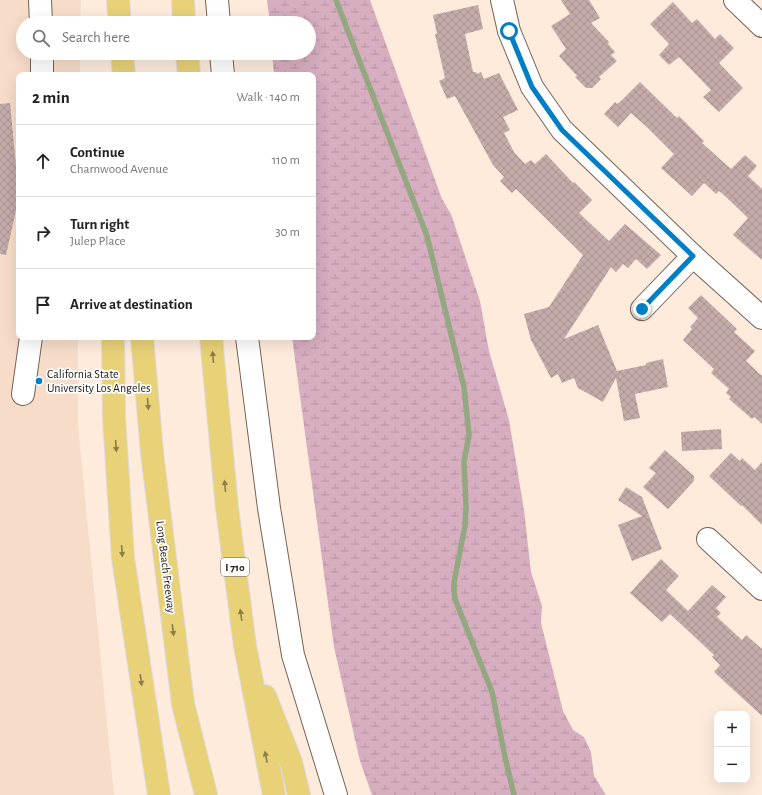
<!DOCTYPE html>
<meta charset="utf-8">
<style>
:root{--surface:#fff;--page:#f2f2f2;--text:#222;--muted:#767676;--line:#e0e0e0}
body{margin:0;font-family:"Alegreya Sans",sans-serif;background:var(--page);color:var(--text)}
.controls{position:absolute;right:12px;bottom:12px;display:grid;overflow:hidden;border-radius:8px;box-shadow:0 4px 16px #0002}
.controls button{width:36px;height:36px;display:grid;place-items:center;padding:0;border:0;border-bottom:1px solid var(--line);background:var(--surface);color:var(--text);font:20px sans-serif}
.stop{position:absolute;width:12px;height:12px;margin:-9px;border:3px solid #007ec6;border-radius:50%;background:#fff}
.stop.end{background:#007ec6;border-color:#fff;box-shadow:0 1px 4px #0008}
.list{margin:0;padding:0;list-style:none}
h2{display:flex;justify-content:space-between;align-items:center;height:52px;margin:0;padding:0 16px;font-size:17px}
h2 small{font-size:13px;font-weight:400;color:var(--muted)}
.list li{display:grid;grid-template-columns:26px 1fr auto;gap:12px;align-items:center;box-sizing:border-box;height:72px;padding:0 16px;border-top:1px solid var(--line)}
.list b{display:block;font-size:15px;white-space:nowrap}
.list p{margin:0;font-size:13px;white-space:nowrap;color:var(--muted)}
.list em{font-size:13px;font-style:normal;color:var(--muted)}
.icon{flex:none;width:22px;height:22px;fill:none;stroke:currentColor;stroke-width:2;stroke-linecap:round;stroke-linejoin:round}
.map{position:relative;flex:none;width:762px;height:795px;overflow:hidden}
.search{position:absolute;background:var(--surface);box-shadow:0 4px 16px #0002;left:16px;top:16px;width:300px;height:44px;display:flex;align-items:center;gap:10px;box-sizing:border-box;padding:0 14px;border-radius:22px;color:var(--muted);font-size:15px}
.panel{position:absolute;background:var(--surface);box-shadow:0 4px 16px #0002;left:16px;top:72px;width:300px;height:268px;border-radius:8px}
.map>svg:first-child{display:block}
</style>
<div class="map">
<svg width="762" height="795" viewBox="0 0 762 795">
<defs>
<pattern id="wetland-marsh" width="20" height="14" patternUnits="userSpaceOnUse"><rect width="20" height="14" fill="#d7adc0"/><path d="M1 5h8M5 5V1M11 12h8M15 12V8" fill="none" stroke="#b894a4"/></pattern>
<pattern id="building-cross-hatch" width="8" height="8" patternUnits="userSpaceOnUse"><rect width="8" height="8" fill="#c4aba9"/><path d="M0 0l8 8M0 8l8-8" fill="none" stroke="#a89290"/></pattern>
</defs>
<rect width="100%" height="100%" fill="#feebdc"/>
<path fill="#f7ddc9" d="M0,0h81l-1,23h-57v30h57v22h-61v262h59v87l36,371h-114z"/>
<path fill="url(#wetland-marsh)" d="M267,0h103l72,199 9,15 29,87 9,50 20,69 15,90 7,62 11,34 -1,17 22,88 10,19 11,7 7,15 3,24 12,19h-234l-12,-34 -26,-114 -42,-310h21v-262h-39l-2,-22h37v-30h-39z"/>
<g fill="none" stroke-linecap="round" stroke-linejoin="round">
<path stroke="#93a780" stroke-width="5.5" d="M336,0l91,236 37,151 5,48 -5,27 2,45 -1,19 -11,56v10l1,7 37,93 13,65 9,38"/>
</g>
<g fill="url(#building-cross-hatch)">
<path d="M561,0h28l11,18 -9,5 18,19 -1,2 7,8 -4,3 6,6 -18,16 2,2 -9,9h-6l-11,-11 2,-1 -18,-20 7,-7 -15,-23 19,-12z"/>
<path d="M673,2l19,21 5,-4 18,20 5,-5 14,14 -15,15 24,25 -24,24 -16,-15 8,-7 -32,-33 -10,8 -10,-10 10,-11 -19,-20z"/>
<path d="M478,5l5,24 -18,5 8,38h3l1,2 4,-2 3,7 15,-6 19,37 -15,7 7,13 -6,3 10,19 11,12 6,-4 4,4 11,-10 27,29 1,-1 18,18 -13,13 30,28 16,-17 36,31 -14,14 -11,-10 -8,9 -5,-4 -7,8 -5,-5 -47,72 34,-14 19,46 29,-6v-2l17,-4 5,28 -33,7 5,24 -16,3 -8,-43 -13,24 -25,-14 -4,-10 -12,5 -4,-9 -7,4 -20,-38 -7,-26 25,-7 34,-52 -67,-66 -4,4 -12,-12 4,-4 -11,-12 -38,-69 -8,3 -8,-18 6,-3 -10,-44h2l-4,-19z"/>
<path d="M640,82l37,36 2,-2 25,25 -2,2 29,26 14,-14 12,11 -9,10 14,13v71l-29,-25 15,-17 -23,-22 -6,-5 -3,3 -12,-11 -12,13 -31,-28 13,-14 -26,-26 -17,-15 -13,14 -14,-13 11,-12 2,2 5,-4z"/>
<path d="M10,103l9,94 -13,58 -6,-1v-150z"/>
<path d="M701,295l36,34 -3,3 21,19 -9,10 16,15v48l-8,-7 -2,2 -23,-20 2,-2 -5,-4 3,-4 -18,-16 3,-4 -31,-29 9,-11 -2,-2 8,-9 -10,-10z"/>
<path d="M721,429l1,20 -40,2 -1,-19z"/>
<path d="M665,450l29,26v5l-26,28 -25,-22 13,-14 -7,-5z"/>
<path d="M731,453l9,8 2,-3 13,12 7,-8v63l-20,-20 -1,1 -32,-30z"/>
<path d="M626,487l16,10 20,52 -30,12 -14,-36 24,-9 -24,-16z"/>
<path d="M661,559l18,17 -13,14 22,21 24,-26 14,12 -10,11 5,5 -4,4 25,23 4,-5 16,14v67l-48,-44 6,-7 -8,-8 2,-2 -44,-41 -8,8 -32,-29z"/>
</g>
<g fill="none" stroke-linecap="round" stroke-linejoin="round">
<defs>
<g id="minor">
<path d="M40,0l1,23"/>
<path d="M217,0l2,23"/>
<path d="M502,0l7,31 23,56 30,43 131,126 69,62"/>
<path d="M735,0l27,26"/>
<path d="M42,53v22"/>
<path d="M221,53l2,22"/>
<path d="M642,309l51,-53"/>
<path d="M247,337l22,171 24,147 43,140"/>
<path d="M23,394l8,-57"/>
<path d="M708,539l54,50"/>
</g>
<g id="highway">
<path d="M118,0l2,23"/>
<path d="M183,0l1,23"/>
<path d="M122,53l2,22"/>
<path d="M187,53l2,22"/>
<path d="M113,337l1,81 9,140 36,237"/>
<path d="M142,337l10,116 31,251 23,91"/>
<path d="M211,337l16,171 18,138 29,149"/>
<path d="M265,696l26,66 8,33"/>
</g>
</defs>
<use href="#minor" stroke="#746356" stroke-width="24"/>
<use href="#highway" stroke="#dbdad9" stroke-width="24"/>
<use href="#minor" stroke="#fff" stroke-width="22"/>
<use href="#highway" stroke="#e8d177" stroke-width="22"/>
</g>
<defs><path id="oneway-solid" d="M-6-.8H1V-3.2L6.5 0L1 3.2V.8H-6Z"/></defs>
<g fill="#8c7d49">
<use href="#oneway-solid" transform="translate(213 357) rotate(-95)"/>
<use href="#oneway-solid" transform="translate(148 404) rotate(85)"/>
<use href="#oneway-solid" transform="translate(116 446) rotate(86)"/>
<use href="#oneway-solid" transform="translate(225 486) rotate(-95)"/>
<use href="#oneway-solid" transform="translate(122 551) rotate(86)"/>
<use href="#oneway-solid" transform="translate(241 615) rotate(-98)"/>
<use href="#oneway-solid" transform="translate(173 630) rotate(83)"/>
<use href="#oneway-solid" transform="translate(141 680) rotate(82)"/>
<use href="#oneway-solid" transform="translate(266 757) rotate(-101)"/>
</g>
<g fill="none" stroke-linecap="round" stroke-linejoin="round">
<path stroke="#007ec6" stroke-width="5" d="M509,31l23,56 30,43 131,126 -51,53"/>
</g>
<circle fill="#007ec6" stroke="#fff" stroke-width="1.5" cx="39" cy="381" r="4"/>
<g text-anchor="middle" stroke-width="3.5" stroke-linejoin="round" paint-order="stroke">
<rect fill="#fff" stroke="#605c58" stroke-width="1" x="221" y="558" width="28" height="18" rx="3"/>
<g font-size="11" font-weight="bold" fill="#1c1610">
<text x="235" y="571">I 710</text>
</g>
<g font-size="12" fill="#1c1610" stroke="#fff" text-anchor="start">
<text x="47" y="378">California State<tspan x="47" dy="14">University Los Angeles</tspan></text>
</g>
<g font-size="12" fill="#1c1610" stroke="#fff">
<text transform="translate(166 567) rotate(83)" y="4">Long Beach Freeway</text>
</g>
</g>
</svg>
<div class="controls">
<button>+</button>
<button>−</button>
</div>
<div class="stop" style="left:509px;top:31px"></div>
<div class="stop end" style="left:642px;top:309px"></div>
<div class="search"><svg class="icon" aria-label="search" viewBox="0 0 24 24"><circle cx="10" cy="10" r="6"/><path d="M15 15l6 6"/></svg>Search here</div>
<section class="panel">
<h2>2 min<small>Walk · 140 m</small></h2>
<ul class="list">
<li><svg class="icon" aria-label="ahead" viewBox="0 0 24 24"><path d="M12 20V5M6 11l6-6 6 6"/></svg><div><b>Continue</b><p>Charnwood Avenue</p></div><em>110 m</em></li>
<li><svg class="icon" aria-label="right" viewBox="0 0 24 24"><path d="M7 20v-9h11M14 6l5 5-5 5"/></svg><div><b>Turn right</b><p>Julep Place</p></div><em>30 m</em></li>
<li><svg class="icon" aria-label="arrive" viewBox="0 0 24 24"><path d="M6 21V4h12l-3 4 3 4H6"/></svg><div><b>Arrive at destination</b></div></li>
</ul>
</section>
</div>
